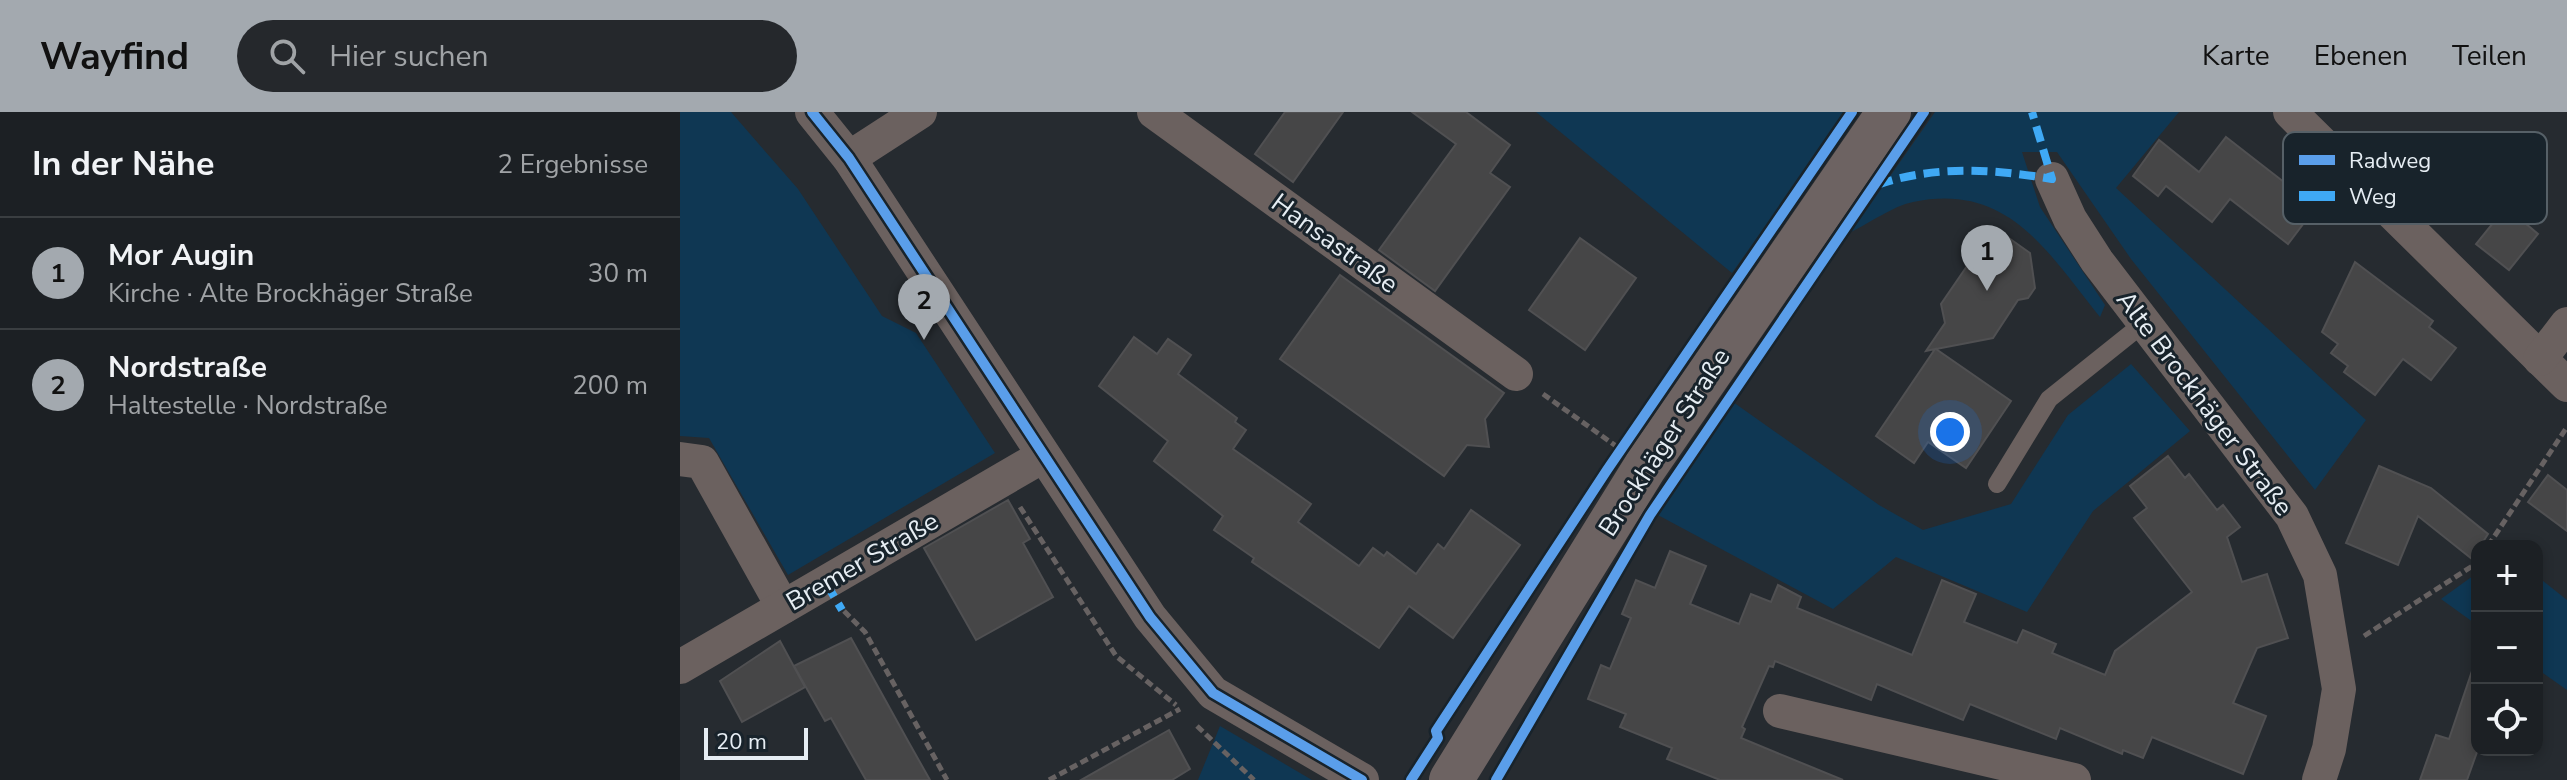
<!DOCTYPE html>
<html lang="de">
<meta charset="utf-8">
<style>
:root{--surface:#1c2024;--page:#25282c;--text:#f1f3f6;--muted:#a0a3a6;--line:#3a3e41;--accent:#a3a9af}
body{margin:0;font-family:"Nunito Sans",sans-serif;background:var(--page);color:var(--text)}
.controls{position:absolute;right:24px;bottom:24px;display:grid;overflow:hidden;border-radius:16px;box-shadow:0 4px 12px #0003}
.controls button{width:72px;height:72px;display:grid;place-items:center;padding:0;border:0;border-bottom:2px solid var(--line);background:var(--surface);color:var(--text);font:40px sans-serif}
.scale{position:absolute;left:24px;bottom:20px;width:104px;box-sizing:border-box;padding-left:8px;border:4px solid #e6edf3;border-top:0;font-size:22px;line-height:28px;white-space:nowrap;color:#e6edf3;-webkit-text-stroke:6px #18232b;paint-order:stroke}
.you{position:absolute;left:1270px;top:320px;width:28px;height:28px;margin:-20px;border:6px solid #fff;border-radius:50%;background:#1a73e8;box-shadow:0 0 0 12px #1a73e833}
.badge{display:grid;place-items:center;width:52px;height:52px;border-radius:50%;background:var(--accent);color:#111;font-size:26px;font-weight:700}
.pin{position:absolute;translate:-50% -66px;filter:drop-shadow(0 2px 4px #0008)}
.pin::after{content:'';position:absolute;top:42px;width:28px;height:24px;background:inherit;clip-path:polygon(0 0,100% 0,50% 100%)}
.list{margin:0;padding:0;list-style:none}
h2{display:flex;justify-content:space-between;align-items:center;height:104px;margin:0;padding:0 32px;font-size:34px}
h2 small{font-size:26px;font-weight:400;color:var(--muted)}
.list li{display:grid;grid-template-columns:52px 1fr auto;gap:24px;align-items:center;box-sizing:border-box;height:112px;padding:0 32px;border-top:2px solid var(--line)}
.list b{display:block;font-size:30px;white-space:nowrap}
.list p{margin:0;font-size:26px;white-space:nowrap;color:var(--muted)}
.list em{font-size:26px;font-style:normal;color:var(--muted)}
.icon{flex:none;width:44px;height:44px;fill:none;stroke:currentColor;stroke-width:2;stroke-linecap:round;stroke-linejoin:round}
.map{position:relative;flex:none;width:1887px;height:668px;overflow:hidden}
header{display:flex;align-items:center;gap:48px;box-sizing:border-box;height:112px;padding:0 40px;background:var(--accent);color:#111}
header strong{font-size:38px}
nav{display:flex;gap:44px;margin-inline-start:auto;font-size:28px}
.search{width:560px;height:72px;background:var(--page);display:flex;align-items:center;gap:20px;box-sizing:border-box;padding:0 28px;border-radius:44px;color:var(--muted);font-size:30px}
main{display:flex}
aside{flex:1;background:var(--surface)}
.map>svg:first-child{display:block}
</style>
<header>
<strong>Wayfind</strong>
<div class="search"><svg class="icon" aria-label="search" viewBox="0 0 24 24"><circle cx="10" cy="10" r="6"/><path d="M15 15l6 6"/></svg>Hier suchen</div>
<nav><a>Karte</a><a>Ebenen</a><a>Teilen</a></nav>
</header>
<main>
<aside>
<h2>In der Nähe<small>2 Ergebnisse</small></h2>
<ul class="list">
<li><span class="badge">1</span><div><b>Mor Augin</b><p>Kirche · Alte Brockhäger Straße</p></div><em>30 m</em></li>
<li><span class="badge">2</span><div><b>Nordstraße</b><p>Haltestelle · Nordstraße</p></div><em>200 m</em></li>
</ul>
</aside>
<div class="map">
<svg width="1887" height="668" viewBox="0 0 1887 668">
<rect width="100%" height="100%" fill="#262b30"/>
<g fill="#0f3753">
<path d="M0,0h51l67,77 84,127 34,17 79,120 -207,122 -79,-137 -29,-2z"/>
<path d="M856,0h311l-115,161z"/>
<path d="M1255,0h244l-63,76 250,232 -51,70 -184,-231 -74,-107h-35l18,55 65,98 -5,12c-52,-64 -91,-135 -187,-115 -20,4 -43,21 -62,30z"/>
<path d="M1451,252l59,67 -97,80 -66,101 -131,-55 -63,52 -177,-95 77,-112 146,103 44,25 88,-26 57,-89z"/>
<path d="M1797,461v52l-36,-26z"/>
<path d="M1857,464l30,24v90l-30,-21z"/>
<path d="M540,614l92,54h-114z"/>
</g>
<g fill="#464647" stroke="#505052" stroke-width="2">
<path d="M605,0h58l-50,70 -38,-28z"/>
<path d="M732,0h54l44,33 -20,28 20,14 -75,104 -56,-41 77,-106z"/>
<path d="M1546,25l90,70 -28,37 -58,-45 -18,23 -46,-36 -8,10 -25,-20 26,-36 40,32z"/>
<path d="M1826,95l32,27 -29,36 -33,-26z"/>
<path d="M1326,124l24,17 5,35 -7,10 -10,2 -25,38 -57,11 75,52 -45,67 -38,-26 -14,21 -38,-27 59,-87 -9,2 19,-28 -4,-19 26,-38 -2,-10 7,-11z"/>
<path d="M900,126l56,40 -51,72 -56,-40z"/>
<path d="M1675,150l78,59 -4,6 27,21 -25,32 -28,-21 -28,36 -31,-23 4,-6 -17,-13 7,-9 -16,-12z"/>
<path d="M660,163l164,118 -19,26 4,28 -22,-2 -23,31 -164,-117z"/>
<path d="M454,225l23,17 11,-15 23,16 -13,19 59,44 -2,4 11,8 -13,19 78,55 -13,18 61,44 14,-18 11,8 3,-4 29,22 22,-30 6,5 27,-39 49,35 -67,93 -44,-32 -30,42 -127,-86 2,-4 -40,-28 9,-14 -69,-55 14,-20 -69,-55z"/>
<path d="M1488,344l17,22 4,-4 28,36 6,-5 17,22 -13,10 15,45 25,-8 21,64 -31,10 -24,55 33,13 -23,58 -91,-37 -9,21 -20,-8 -1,4 -62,-26 -4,11 -86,-35 -7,16 -86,-36 -6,16 -96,-39 -2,6 -4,-1 -27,61 3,2 -4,9 102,42h-123l-53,-21 5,-11 -52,-21 6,-13 -38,-15 13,-34 9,4 21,-51 -9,-4 14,-34 19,8 15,-37 36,15 -16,38 49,20 12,-30 20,8 7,-17 23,12 -4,11 115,47 30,-75 34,14 -12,28 53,21 6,-13 33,14 -4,9 53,22 10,-24 77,-59 -58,-74 13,-10 -17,-22z"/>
<path d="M1699,354l52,22 57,46 -16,25 -54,-43 -20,49 -52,-22z"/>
<path d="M1868,363l19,15v41l-39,-29z"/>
<path d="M328,388l22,39 -7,4 30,54 -77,43 -52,-92z"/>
<path d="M171,526l57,103 22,39h-64l-35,-62 -6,3 -31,-55z"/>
<path d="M100,529l25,46 -63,35 -22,-41z"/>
<path d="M1792,559h5v81l-10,28h-47l16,-45 13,4z"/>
<path d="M489,618l21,39 -18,11h-91z"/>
</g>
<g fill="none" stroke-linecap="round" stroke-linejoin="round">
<g stroke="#676262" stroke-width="5" stroke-dasharray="8 4" stroke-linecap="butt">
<path d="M863,282l73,52"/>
<path d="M340,395l96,149 60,49"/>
<path d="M1808,434l79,-119"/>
<path d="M164,499l21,21 82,148"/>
<path d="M1684,524l113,-73"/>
<path d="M517,614l57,54"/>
<path d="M369,668l131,-71"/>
</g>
<path stroke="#6b615f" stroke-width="18" d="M1317,372l52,-85 95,-76"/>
<g stroke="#6b615f" stroke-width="34">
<path d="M132,0l37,46 301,459 63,76 149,87"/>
<path d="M474,0l362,262"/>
<path d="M1610,0l277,273"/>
<path d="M169,46l71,-46"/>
<path d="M1372,67l18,40 27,42 195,255 28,59 19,114 -10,60 -10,31"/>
<path d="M1860,247l27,-35"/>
<path d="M0,347l22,3 81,145"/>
<path d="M0,555l363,-211"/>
<path d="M1100,599l294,69"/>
</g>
<path stroke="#6d6362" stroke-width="44" d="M771,668l194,-313 244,-355"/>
<g stroke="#3fa9f5" stroke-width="8" stroke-dasharray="16 8" stroke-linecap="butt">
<path d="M1197,73c57,-20 116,-16 175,-6l-20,-67"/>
<path d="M146,471l16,27"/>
</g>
<defs>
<g id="cycleway">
<path d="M132,0l37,46 301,459 63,76 149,87"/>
<path d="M731,668l27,-42 -2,-7 171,-261 245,-358"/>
<path d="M816,668l154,-265 274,-403"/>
</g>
</defs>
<use href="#cycleway" stroke="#18232b" stroke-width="15"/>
<use href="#cycleway" stroke="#5a9eea" stroke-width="10"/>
</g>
<g text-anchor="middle" stroke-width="6" stroke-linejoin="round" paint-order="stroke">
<g font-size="26" fill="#e6edf3" stroke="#18232b">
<text transform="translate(655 131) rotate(36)" y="9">Hansastraße</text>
<text transform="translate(1525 291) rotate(53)" y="9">Alte Brockhäger Straße</text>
<text transform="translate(984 330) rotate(-57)" y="9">Brockhäger Straße</text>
<text transform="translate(182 449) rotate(-30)" y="9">Bremer Straße</text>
</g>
</g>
<rect x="1603" y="20" width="264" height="92" rx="12" fill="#18232b" stroke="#566067" stroke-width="2"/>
<rect x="1619" y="43" width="36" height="10" fill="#5a9eea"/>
<rect x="1619" y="79" width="36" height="10" fill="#3fa9f5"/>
<g font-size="22" fill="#e6edf3">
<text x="1669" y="56">Radweg</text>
<text x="1669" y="92">Weg</text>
</g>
</svg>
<div class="controls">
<button>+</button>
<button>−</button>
<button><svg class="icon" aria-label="locate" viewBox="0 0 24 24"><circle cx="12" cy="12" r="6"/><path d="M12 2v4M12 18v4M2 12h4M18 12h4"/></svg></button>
</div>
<div class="scale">20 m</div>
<div class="you"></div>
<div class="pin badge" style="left:1307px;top:179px">1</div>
<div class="pin badge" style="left:244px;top:228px">2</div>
</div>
</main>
